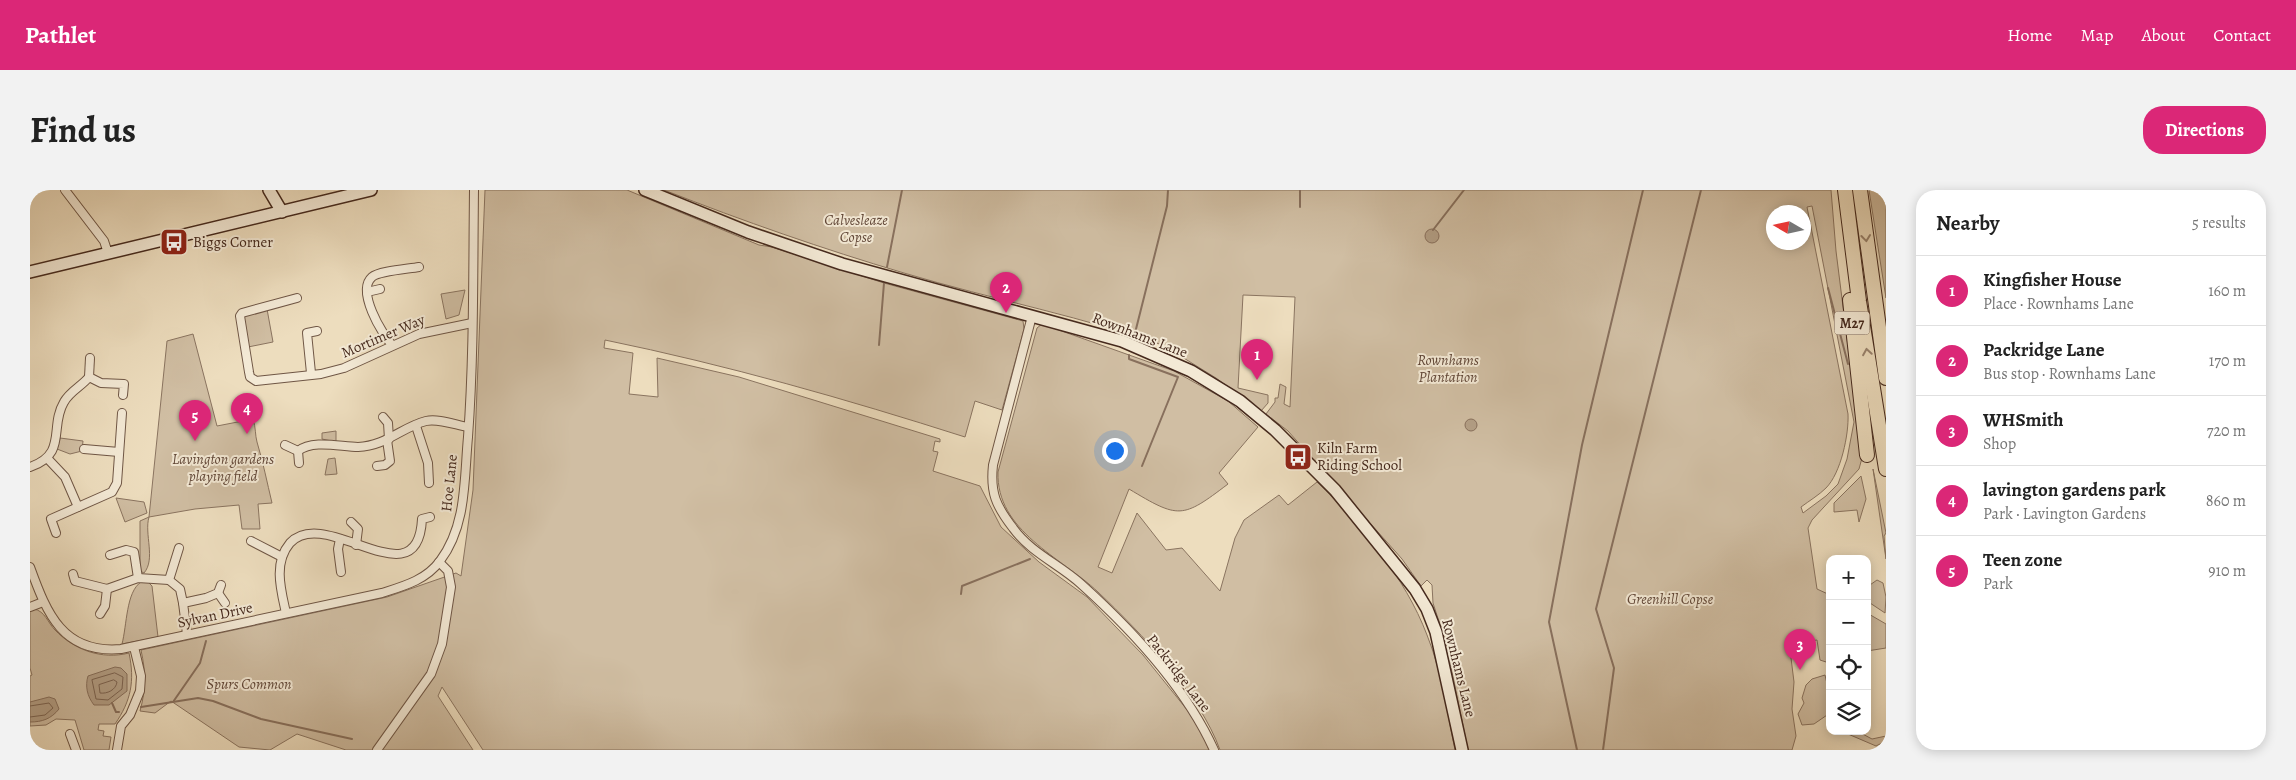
<!DOCTYPE html>
<meta charset="utf-8">
<style>
:root{--surface:#fff;--page:#f2f2f2;--text:#222;--muted:#767676;--line:#e0e0e0;--accent:#db2777}
body{margin:0;font-family:Alegreya,serif;background:var(--page);color:var(--text)}
.controls{position:absolute;right:15px;bottom:15px;display:grid;overflow:hidden;border-radius:10px;box-shadow:0 2px 12px #0003}
.controls button{width:45px;height:45px;display:grid;place-items:center;padding:0;border:0;border-bottom:1px solid var(--line);background:var(--surface);color:var(--text);font:25px sans-serif}
.compass{position:absolute;left:1736px;top:15px;width:45px;height:45px;border-radius:50%;background:var(--surface);box-shadow:0 2px 12px #0003;rotate:279deg}
.you{position:absolute;left:1084px;top:260px;width:18px;height:18px;margin:-12px;border:4px solid #fff;border-radius:50%;background:#1a73e8;box-shadow:0 0 0 8px #1a73e833}
.badge{display:grid;place-items:center;width:32px;height:32px;border-radius:50%;background:var(--accent);color:#fff;font-size:16px;font-weight:700}
.pin{position:absolute;translate:-50% -41px;filter:drop-shadow(0 1px 2px #0008)}
.pin::after{content:'';position:absolute;top:26px;width:18px;height:15px;background:inherit;clip-path:polygon(0 0,100% 0,50% 100%)}
.list{margin:0;padding:0;list-style:none}
h2{display:flex;justify-content:space-between;align-items:center;height:65px;margin:0;padding:0 20px;font-size:21px}
h2 small{font-size:16px;font-weight:400;color:var(--muted)}
.list li{display:grid;grid-template-columns:32px 1fr auto;gap:15px;align-items:center;box-sizing:border-box;height:70px;padding:0 20px;border-top:1px solid var(--line)}
.list b{display:block;font-size:19px;white-space:nowrap}
.list p{margin:0;font-size:16px;white-space:nowrap;color:var(--muted)}
.list em{font-size:16px;font-style:normal;color:var(--muted)}
.icon{flex:none;width:28px;height:28px;fill:none;stroke:currentColor;stroke-width:2;stroke-linecap:round;stroke-linejoin:round}
.map{position:relative;flex:none;width:1856px;height:560px;overflow:hidden;border-radius:20px}
header{display:flex;align-items:center;gap:30px;box-sizing:border-box;height:70px;padding:0 25px;background:var(--accent);color:#fff}
header strong{font-size:24px}
nav{display:flex;gap:28px;margin-inline-start:auto;font-size:18px}
.intro{display:flex;align-items:center;justify-content:space-between;box-sizing:border-box;height:120px;padding:0 30px}
h1{margin:0;font-size:35px}
.button{padding:12px 22px;border-radius:20px;background:var(--accent);color:#fff;font-size:18px;font-weight:700}
main{display:flex;gap:30px;padding:0 30px}
aside{flex:1;background:var(--surface);border-radius:20px;box-shadow:0 2px 12px #0003}
.map>svg:first-child{display:block}
</style>
<header>
<strong>Pathlet</strong>
<nav><a>Home</a><a>Map</a><a>About</a><a>Contact</a></nav>
</header>
<div class="intro"><h1>Find us</h1><a class="button">Directions</a></div>
<main>
<div class="map">
<svg width="1856" height="560" viewBox="0 0 1856 560">
<rect width="100%" height="100%" fill="#edddbe"/>
<filter id="stains"><feTurbulence type="fractalNoise" baseFrequency=".004" numOctaves="4"/><feColorMatrix values="0 0 0 0 .2 0 0 0 0 .09 0 0 0 0 .02 0 0 0 .5 -.17"/></filter>
<radialGradient id="worn" r=".72"><stop offset=".6" stop-color="#630" stop-opacity="0"/><stop offset="1" stop-color="#630" stop-opacity=".3"/></radialGradient>
<g fill="#d0bea3" stroke="#8a7460" fill-rule="evenodd">
<path d="M455,0h142l132,55 13,2 112,36 139,38 1,8 -22,81 -27,-9 -10,36c-119,-38 -238,-72 -360,-97l-1,8 29,5 -4,41 29,3 -1,-39 82,19 201,62v3l-5,-1 -2,10 5,1 -5,19 47,15 21,41 38,35 48,35 56,58 45,56 16,26 5,13h-726l-41,-63 -4,9 35,54h-127l-49,-16 -27,16 -31,-3 -68,-46 -16,12 -15,-2c6,-22 6,-38 1,-61l246,-53 69,-24 5,3 12,-86z"/>
<path d="M634,0h1167l5,61 26,207 -3,11 -47,51 -4,8 9,61 13,6v58l-4,9 -6,-2 -3,-20 -23,4 -4,6 4,32 -2,27 4,27 -4,14h-324l-22,-107 -13,-40 -1,-18 -5,-5 -6,6 -19,-27 -114,-128 -22,-17 9,-12v-4h3l2,-14 6,3 -2,17 6,3 5,-110 -52,-2 -5,93 30,7v8l-7,8 -45,-33 -42,-26v-3c-88,-32 -180,-49 -270,-76 -81,-24 -161,-52 -240,-83zM1782,16l42,216 -7,37 -9,25 -12,12 -23,17 -2,-6c8,-6 18,-12 25,-19 15,-15 23,-54 22,-74l-41,-207zM1744,22h30v30h-30z"/>
<path d="M1839,0h17v108z"/>
<path d="M435,100l-6,25 -13,4 -5,-25z"/>
<path d="M237,119l6,33 -25,5 -4,-31z"/>
<path d="M1012,134l132,47 54,30 30,26 -39,46 9,11c-46,35 -49,35 -99,5l-31,78 14,6 25,-60 29,37 16,-2 38,43 15,-53 9,-18 35,-25 9,10 29,-23c44,43 88,95 110,153 15,37 20,77 28,115h-235c-20,-56 -79,-117 -122,-158 -37,-35 -102,-61 -100,-120l39,-144z"/>
<path d="M163,144l24,92 36,-7c3,9 2,16 4,23 6,20 10,40 15,61l-14,1 2,25h-18l-3,-24 -44,4 -46,8c-5,17 7,42 -5,56l-4,-2v-50l9,-4 18,-176z"/>
<path d="M306,241v11l-14,-3v-6z"/>
<path d="M30,248l23,3 -1,10 -12,3 -13,-5z"/>
<path d="M305,268l2,16 -12,1 3,-16z"/>
<path d="M1843,279l13,64 -2,3 2,23z"/>
<path d="M1831,286l5,23 -7,23 -2,-12 -23,2v-9z"/>
<path d="M86,308l28,4 3,11 -22,9z"/>
<path d="M1847,390l6,3 3,14 -1,16 -15,-10 -3,-16z"/>
<path d="M111,392h7l4,4 6,51 -36,7c5,-19 4,-52 19,-62z"/>
<path d="M4,419c11,2 14,14 21,21 19,20 47,30 74,23 6,28 2,48 -14,71h-16l-1,6 6,1 -1,5 8,1 -2,13h-25l-9,-30 -19,-1 -10,6 -16,1v-50l2,-1 -2,-7v-58z"/>
<path d="M1837,423l19,11v24l-19,3z"/>
<path d="M1795,485l5,22v16l-16,11 -12,1 -4,-11 6,-11 -2,-5 4,-13 6,-6z"/>
<path d="M1811,541h16l15,8 14,-3v5l-10,5z"/>
</g>
<g fill="#b4a087" stroke="#88705d">
<circle cx="1402" cy="46" r="7"/>
<circle cx="1441" cy="235" r="6"/>
<path d="M85,477l6,1 6,6v17l-18,14h-15c-7,-9 -9,-19 -6,-29z"/>
<path d="M19,507l6,2 4,10c-8,10 -17,13 -29,13v-20z"/>
</g>
<g fill="none" stroke-linecap="round" stroke-linejoin="round">
<g stroke="#7c6452" stroke-width="1">
<path d="M85,483l8,4 -1,12 -14,11 -12,-1 -4,-19z"/>
<path d="M84,490l3,2c-1,8 -10,12 -17,11l-1,-8z"/>
<path d="M0,516l19,-3 4,5 -8,7 -15,2"/>
</g>
<g stroke="#88705d" stroke-width="2">
<path d="M1270,17v-17"/>
<path d="M1403,40l31,-40"/>
<path d="M857,77l15,-77"/>
<path d="M1798,98l20,76"/>
<path d="M1104,147l33,-131 1,-16"/>
<path d="M849,155l5,-62"/>
<path d="M1099,165v4l49,18 -36,89"/>
<path d="M931,404l1,-8 68,-27"/>
<path d="M143,512l27,-39 6,-22"/>
<path d="M82,513l4,9h3"/>
<path d="M111,517l57,-9 15,3 48,18 91,20"/>
<path d="M1547,560l-28,-128 33,-177 61,-255"/>
<path d="M1573,560l11,-82 -18,-59 105,-419"/>
</g>
<defs>
<g id="street">
<path d="M35,0l39,51 4,12"/>
<path d="M337,102l13,-3"/>
<path d="M267,108l-55,15 -2,3 9,56 1,5 6,4 65,-7 23,-6 75,-34 53,-11"/>
<path d="M1002,126l-39,149c-3,28 3,41 20,63 18,25 46,36 68,56 50,45 105,104 133,166"/>
<path d="M362,155c-10,-11 -36,-54 -20,-68 7,-6 36,-8 47,-10"/>
<path d="M281,183l-4,-40 10,-2"/>
<path d="M59,187l1,-19"/>
<path d="M353,227l5,6 1,16"/>
<path d="M386,236l12,37 1,20"/>
<path d="M255,255l13,6"/>
<path d="M54,259l35,3"/>
<path d="M17,268l18,19 13,30"/>
<path d="M269,273l-1,-12c15,-12 43,-4 60,-4 28,-1 44,-20 68,-26 12,-3 30,4 42,6"/>
<path d="M347,276l8,-1 5,-4 -3,-21"/>
<path d="M0,277c38,-13 19,-40 34,-65 6,-11 18,-16 25,-25l12,6 23,1 -1,11"/>
<path d="M321,332l7,7 -2,16"/>
<path d="M26,343l-5,-14 61,-27 5,-9 5,-70"/>
<path d="M310,349l-2,10 3,23"/>
<path d="M221,351l31,16"/>
<path d="M149,358l-10,32 11,9 3,14"/>
<path d="M80,365l16,-5 8,2 4,26"/>
<path d="M0,377c17,47 33,87 91,82l261,-56c22,-7 44,-13 58,-32 27,-36 24,-82 28,-124 6,-82 5,-165 6,-247"/>
<path d="M43,384l2,7 32,8 31,-11 31,2"/>
<path d="M188,403l7,10"/>
<path d="M0,417l13,-5"/>
<path d="M256,423c-5,-23 -13,-50 4,-70 36,-39 128,60 132,-24l8,-2"/>
<path d="M70,424l5,-8 2,-17"/>
<path d="M157,444l-4,-31 23,-5 12,-5 3,-8"/>
<path d="M40,544l6,16"/>
<path d="M87,560l4,-24 9,-11 10,-24 1,-15 -7,-29"/>
<path d="M347,560l54,-76 11,-30 9,-57 -3,-16 -9,-9"/>
</g>
<g id="secondary">
<path d="M239,0l13,22"/>
<path d="M615,0l103,42 94,32 280,77 69,30 49,30 35,29 60,60 80,99 12,20 9,23 26,118"/>
<path d="M0,82l341,-82"/>
</g>
<g id="highway">
<path d="M1815,0l14,111 27,168"/>
<path d="M1830,0l26,188"/>
<path d="M1820,110l17,155"/>
</g>
</defs>
<use href="#street" stroke="#6f5645" stroke-width="10"/>
<use href="#secondary" stroke="#45291d" stroke-width="14"/>
<use href="#highway" stroke="#45291d" stroke-width="16"/>
<use href="#street" stroke="#f3e9d5" stroke-width="8"/>
<use href="#secondary" stroke="#f3e9d5" stroke-width="11"/>
<use href="#highway" stroke="#edddbe" stroke-width="14"/>
</g>
<defs><path id="oneway-chevron" d="M-2-3.5L2.5 0L-2 3.5" fill="none" stroke-width="1.6" stroke-linecap="round" stroke-linejoin="round" transform="scale(1.25)"/></defs>
<g stroke="#99836e">
<use href="#oneway-chevron" transform="translate(1836 48) rotate(83)"/>
<use href="#oneway-chevron" transform="translate(1837 162) rotate(-99)"/>
</g>
<defs>
<symbol id="bus-square" viewBox="-11 -11 22 22"><rect x="-9" y="-9" width="18" height="18" rx="4" fill="#8f2418" stroke="#f3e9d5"/><path d="M-5-6H5V4H4V6H2V4H-2V6H-4V4H-5ZM-3.5-4V0h7V-4ZM-3.5 1.2v1.5H-2V1.2ZM2 1.2v1.5H3.5V1.2Z" fill="#fff"/></symbol>
</defs>
<g fill-rule="evenodd">
<use href="#bus-square" x="128" y="36" width="32" height="32"/>
<use href="#bus-square" x="1252" y="251" width="32" height="32"/>
</g>
<g text-anchor="middle" stroke-width="4" stroke-linejoin="round" paint-order="stroke">
<rect fill="#f3e9d5" stroke="#796354" stroke-width="1" x="1804.5" y="121.5" width="35" height="23" rx="4"/>
<g font-size="14" font-weight="bold" fill="#45291d">
<text x="1822" y="138">M27</text>
</g>
<g font-size="15" font-style="italic" fill="#614738" stroke="#f3e9d5">
<text x="826" y="35">Calvesleaze<tspan x="826" dy="17">Copse</tspan></text>
<text x="1418" y="175">Rownhams<tspan x="1418" dy="17">Plantation</tspan></text>
<text x="193" y="274">Lavington gardens<tspan x="193" dy="17">playing field</tspan></text>
<text x="1640" y="414">Greenhill Copse</text>
<text x="219" y="499">Spurs Common</text>
</g>
<g font-size="15" fill="#45291d" stroke="#f3e9d5" text-anchor="start">
<text x="163" y="57">Biggs Corner</text>
<text x="1287" y="263">Kiln Farm<tspan x="1287" dy="17">Riding School</tspan></text>
</g>
<g font-size="15" fill="#45291d" stroke="#f3e9d5">
<text transform="translate(1110 145) rotate(21)" y="5">Rownhams Lane</text>
<text transform="translate(353 146) rotate(-23)" y="5">Mortimer Way</text>
<text transform="translate(419 293) rotate(-84)" y="5">Hoe Lane</text>
<text transform="translate(185 425) rotate(-12)" y="5">Sylvan Drive</text>
<text transform="translate(1429 478) rotate(76)" y="5">Rownhams Lane</text>
<text transform="translate(1149 483) rotate(52)" y="5">Packridge Lane</text>
</g>
</g>
<rect width="100%" height="100%" filter="url(#stains)"/>
<rect width="100%" height="100%" fill="url(#worn)"/>
</svg>
<div class="controls">
<button>+</button>
<button>−</button>
<button><svg class="icon" aria-label="locate" viewBox="0 0 24 24"><circle cx="12" cy="12" r="6"/><path d="M12 2v4M12 18v4M2 12h4M18 12h4"/></svg></button>
<button><svg class="icon" aria-label="layers" viewBox="0 0 24 24"><path d="M12 4l9 5-9 5-9-5zM3 14l9 5 9-5"/></svg></button>
</div>
<svg class="compass" viewBox="-18 -18 36 36"><path d="M0-13l5 13h-10z" fill="#e53935"/><path d="M0 13l5-13h-10z" fill="#767676"/></svg>
<div class="you"></div>
<div class="pin badge" style="left:1227px;top:190px">1</div>
<div class="pin badge" style="left:976px;top:123px">2</div>
<div class="pin badge" style="left:1770px;top:480px">3</div>
<div class="pin badge" style="left:217px;top:244px">4</div>
<div class="pin badge" style="left:165px;top:251px">5</div>
</div>
<aside>
<h2>Nearby<small>5 results</small></h2>
<ul class="list">
<li><span class="badge">1</span><div><b>Kingfisher House</b><p>Place · Rownhams Lane</p></div><em>160 m</em></li>
<li><span class="badge">2</span><div><b>Packridge Lane</b><p>Bus stop · Rownhams Lane</p></div><em>170 m</em></li>
<li><span class="badge">3</span><div><b>WHSmith</b><p>Shop</p></div><em>720 m</em></li>
<li><span class="badge">4</span><div><b>lavington gardens park</b><p>Park · Lavington Gardens</p></div><em>860 m</em></li>
<li><span class="badge">5</span><div><b>Teen zone</b><p>Park</p></div><em>910 m</em></li>
</ul>
</aside>
</main>
